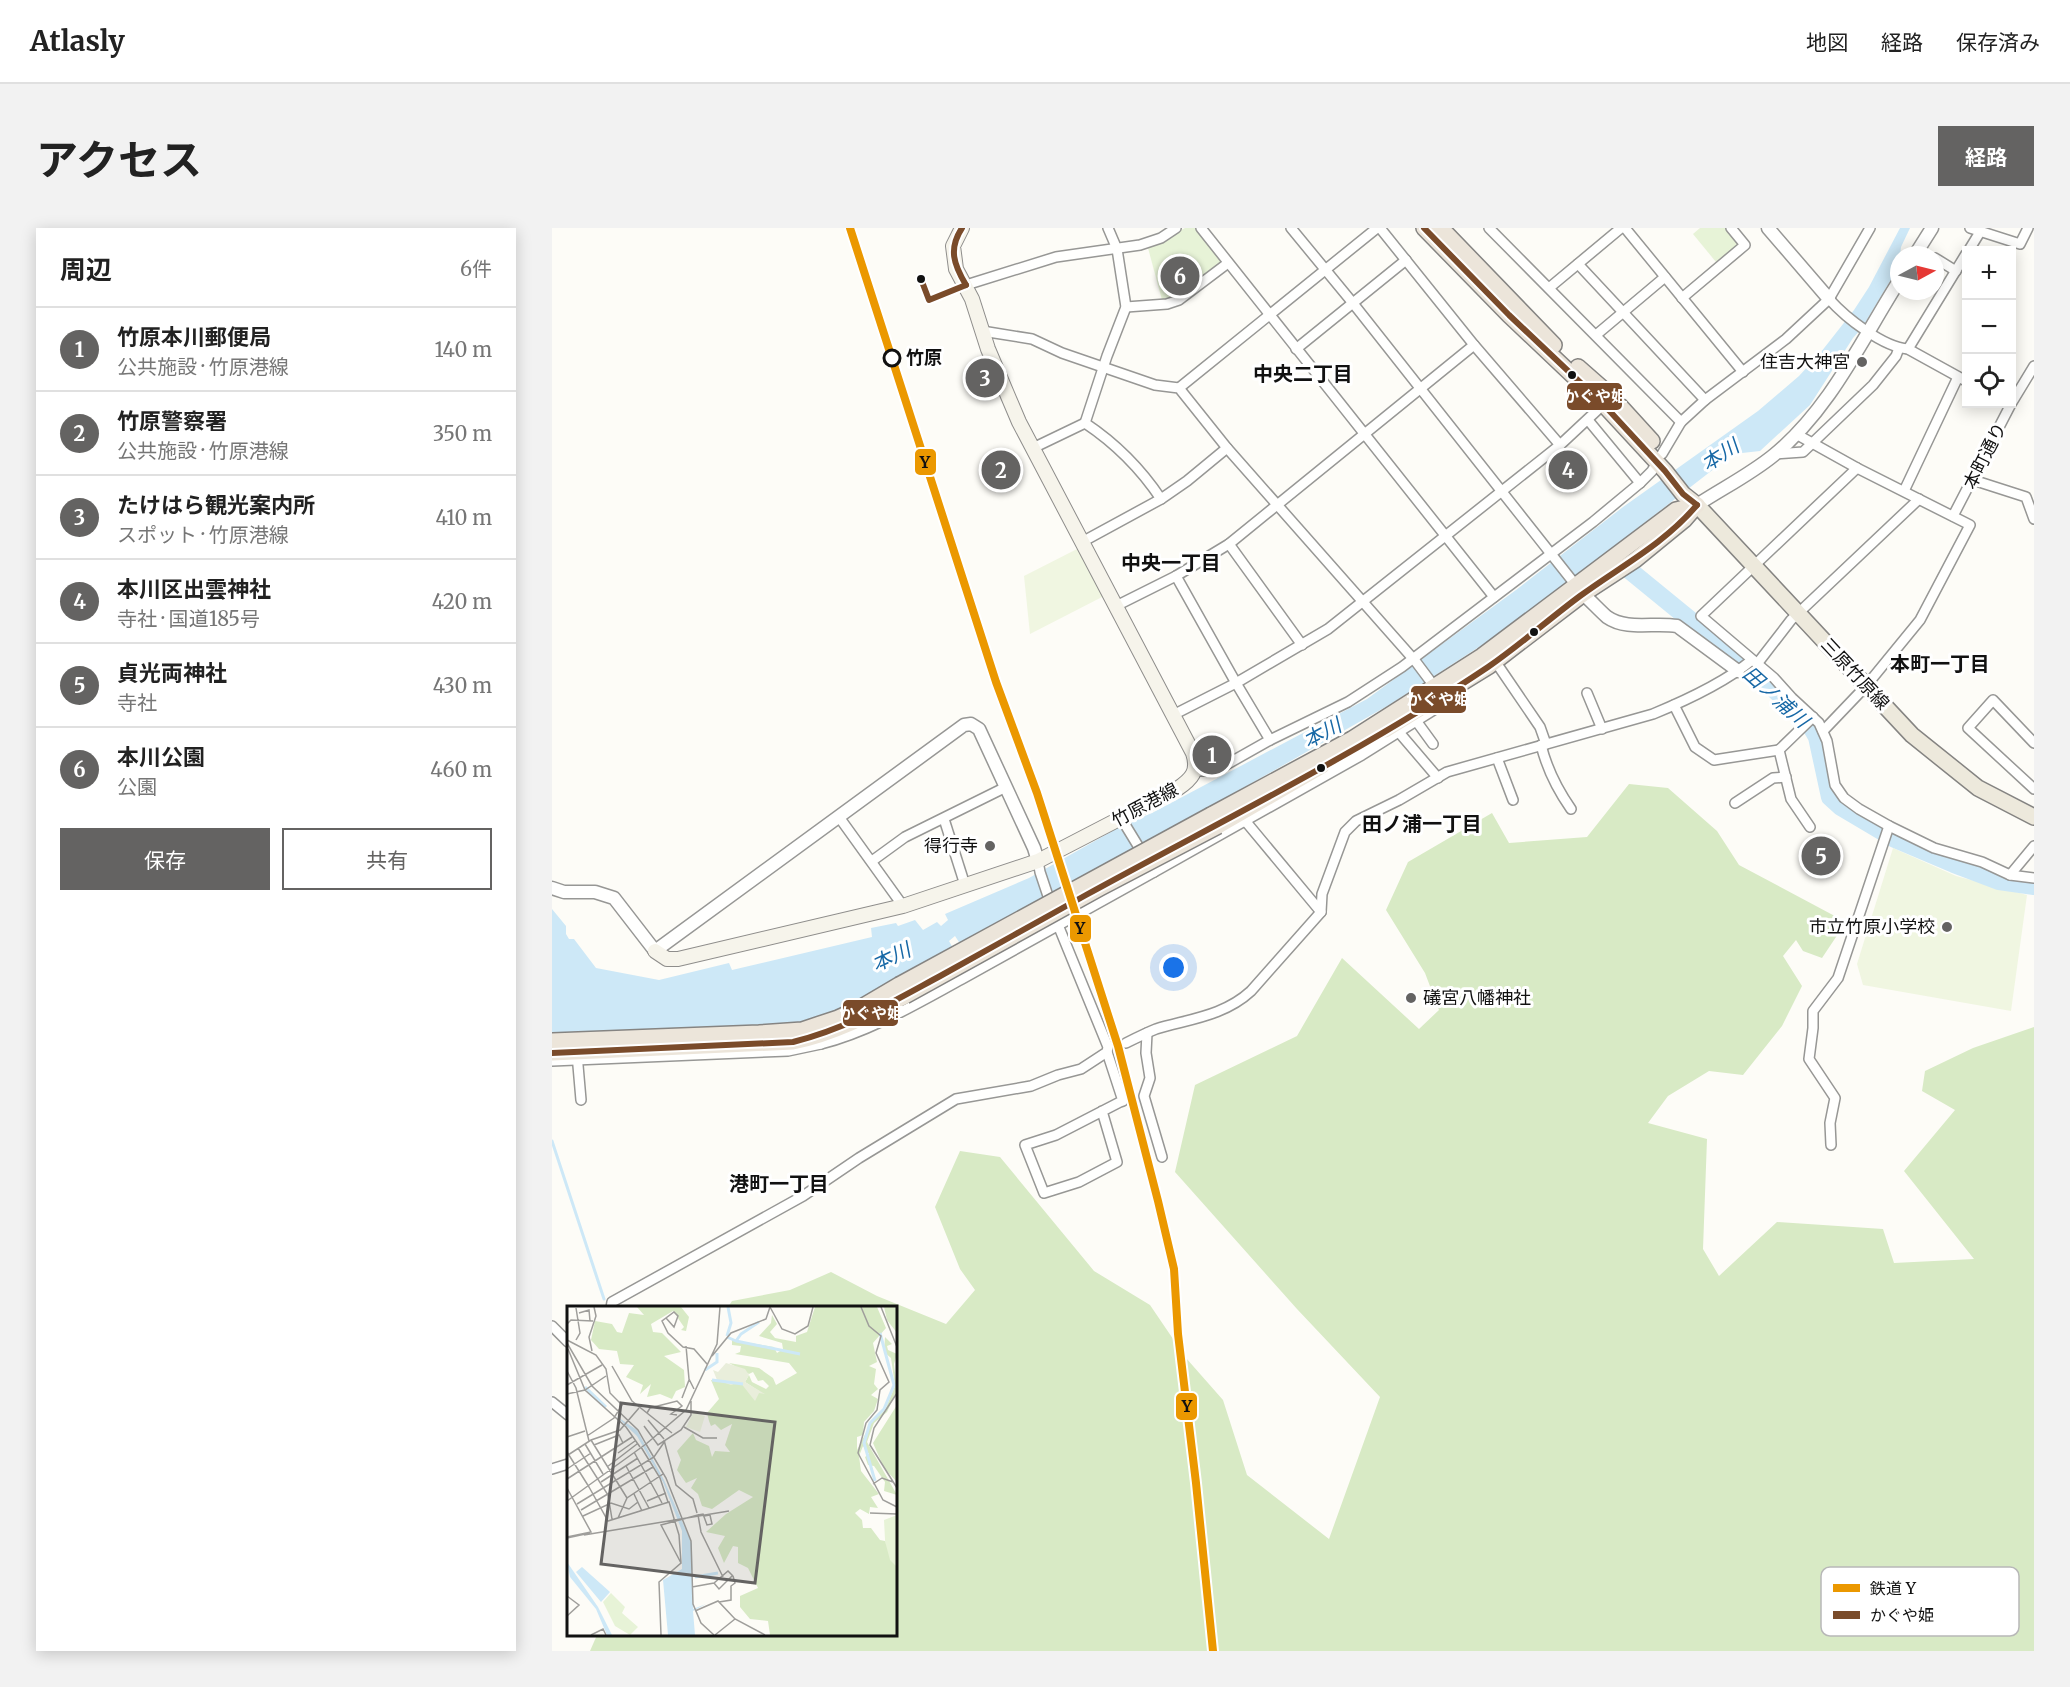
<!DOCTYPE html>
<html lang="ja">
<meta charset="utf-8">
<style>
:root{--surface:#fff;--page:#f2f2f2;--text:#222;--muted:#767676;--line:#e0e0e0;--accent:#646362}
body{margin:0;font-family:Merriweather,"Noto Sans JP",serif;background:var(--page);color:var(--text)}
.controls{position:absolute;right:18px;top:18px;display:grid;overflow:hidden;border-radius:0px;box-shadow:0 3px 15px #0003}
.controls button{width:54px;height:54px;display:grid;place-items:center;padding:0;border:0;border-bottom:2px solid var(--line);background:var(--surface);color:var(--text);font:30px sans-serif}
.compass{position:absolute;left:1338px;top:18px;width:54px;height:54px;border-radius:50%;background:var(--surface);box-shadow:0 3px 15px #0003;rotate:83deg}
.you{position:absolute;left:622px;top:740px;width:21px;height:21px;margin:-15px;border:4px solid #fff;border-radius:50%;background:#1a73e8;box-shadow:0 0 0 9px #1a73e833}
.badge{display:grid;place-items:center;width:39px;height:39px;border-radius:50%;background:var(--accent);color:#fff;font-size:20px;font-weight:700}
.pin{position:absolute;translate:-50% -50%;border:3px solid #fff;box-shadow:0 2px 6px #0006}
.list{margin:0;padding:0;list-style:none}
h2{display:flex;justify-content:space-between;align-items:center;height:78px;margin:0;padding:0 24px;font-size:26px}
h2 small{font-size:20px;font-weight:400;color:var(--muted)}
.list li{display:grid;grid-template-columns:39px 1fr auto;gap:18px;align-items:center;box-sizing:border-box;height:84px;padding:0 24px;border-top:2px solid var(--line)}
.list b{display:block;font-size:22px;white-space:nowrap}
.list p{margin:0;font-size:20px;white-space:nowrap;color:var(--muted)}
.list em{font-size:20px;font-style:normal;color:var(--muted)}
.actions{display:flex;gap:12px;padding:18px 24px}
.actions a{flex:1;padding:14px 0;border:2px solid var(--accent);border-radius:0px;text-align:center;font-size:21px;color:var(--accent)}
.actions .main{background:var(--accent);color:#fff}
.icon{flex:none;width:33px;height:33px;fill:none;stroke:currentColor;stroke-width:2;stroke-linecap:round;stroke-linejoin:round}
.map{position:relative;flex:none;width:1482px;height:1423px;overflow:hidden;border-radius:0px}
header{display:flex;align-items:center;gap:36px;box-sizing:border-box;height:84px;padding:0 30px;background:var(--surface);border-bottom:2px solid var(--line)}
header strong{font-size:28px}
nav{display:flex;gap:33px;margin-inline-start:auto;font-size:21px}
.intro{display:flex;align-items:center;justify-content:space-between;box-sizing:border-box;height:144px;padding:0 36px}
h1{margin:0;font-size:42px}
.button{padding:15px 27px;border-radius:0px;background:var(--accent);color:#fff;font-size:21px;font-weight:700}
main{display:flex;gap:36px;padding:0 36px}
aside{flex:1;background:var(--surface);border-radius:0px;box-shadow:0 3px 15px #0003}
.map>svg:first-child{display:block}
</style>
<header>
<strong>Atlasly</strong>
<nav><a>地図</a><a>経路</a><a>保存済み</a></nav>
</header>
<div class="intro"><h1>アクセス</h1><a class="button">経路</a></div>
<main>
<aside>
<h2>周辺<small>6件</small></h2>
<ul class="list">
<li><span class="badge">1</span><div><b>竹原本川郵便局</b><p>公共施設 · 竹原港線</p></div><em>140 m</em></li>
<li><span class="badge">2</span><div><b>竹原警察署</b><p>公共施設 · 竹原港線</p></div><em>350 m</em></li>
<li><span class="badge">3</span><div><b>たけはら観光案内所</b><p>スポット · 竹原港線</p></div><em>410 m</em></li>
<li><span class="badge">4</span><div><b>本川区出雲神社</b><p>寺社 · 国道185号</p></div><em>420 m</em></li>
<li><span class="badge">5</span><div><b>貞光両神社</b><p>寺社</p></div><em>430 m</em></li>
<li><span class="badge">6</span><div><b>本川公園</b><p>公園</p></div><em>460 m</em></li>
</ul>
<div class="actions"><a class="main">保存</a><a>共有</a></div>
</aside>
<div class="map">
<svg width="1482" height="1423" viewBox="0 0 1482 1423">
<rect width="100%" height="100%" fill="#fdfcf7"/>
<g fill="#e7f3d7">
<path d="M633,0h10l26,32v3l-42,32 -17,5 -14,-52z"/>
<path d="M1148,0h27l13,15 -24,19 -23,-28z"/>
</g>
<path fill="#d8eac5" d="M1077,556l39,4 49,43 22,34 107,57 -24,36 -19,-7 -7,-11 -13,16 19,30 -20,40 -39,49 -34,-4 -41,25 -20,27 59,16 -4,110 16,27 58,-54 106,7 11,34 80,-4 -70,-88 51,-61 -33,-19 3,-20 48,-23 61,-21v624h-1444l7,-16 299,-1v-326l-168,-1 4,-6 58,-11 41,-18 46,24 69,28 29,-34 -15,-21 -25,-62 25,-56 40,6 94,114 56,34 36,53 37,42 24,75 82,64 51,-142 -83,-88 -122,-137 20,-87 102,-49 45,-78 77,71 20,-19 -14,-37 -39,-63 22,-48 84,-49 17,30 78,-6z"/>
<g fill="#f0f6e1">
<path d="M527,320l25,48 -74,38 -6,-58z"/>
<path d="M1341,620l63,28 71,19 -16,116 -148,-26 -6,-21z"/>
</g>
<path fill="#cde8f7" d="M1348,0h10l-9,19 -2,19 -37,62 -9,10 -43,67 -50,46 -27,3 -220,171 -124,80 -181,103 13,23c-83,43 -164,91 -247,134l-19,-29 -6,5 17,30 -125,64 -289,23v-149l14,17v8l3,5h5l22,29 63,12 70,-17 3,7 140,-33 -1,-9 25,-5 2,3 17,-6 8,10 14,-8 4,4 7,-6 -3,-6 84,-36 96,-54 27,-11 215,-114 149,-109 107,-83 135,-96 41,-35 22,-24 33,-42 15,-23z"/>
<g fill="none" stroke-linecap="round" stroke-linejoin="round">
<path stroke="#cde8f7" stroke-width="3" d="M0,913l52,158"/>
<path stroke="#cde8f7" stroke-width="18" d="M1060,328l153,125 43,40 9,16 13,60 11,10 54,32 59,25 45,17 35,5"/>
<defs>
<g id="minor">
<path d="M556,0l9,21 9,58 -19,49 -22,67c30,20 56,46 76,76"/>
<path d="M649,0l293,369"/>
<path d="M739,0l61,74 226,286"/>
<path d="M828,0l94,117 86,100"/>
<path d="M937,0l192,194"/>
<path d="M1073,0l118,144"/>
<path d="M1418,0l50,16 8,-16"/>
<path d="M1417,22l11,-18"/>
<path d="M1383,30l21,13"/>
<path d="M1026,36l127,136"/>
<path d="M414,57l90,-28 84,-12 21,-7 15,-10"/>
<path d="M997,60l72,-60"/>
<path d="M1130,70l63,-53 -14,-17"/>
<path d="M1277,71c17,19 54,48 79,50l58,32"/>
<path d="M574,79l41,-3 12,-4 49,-37"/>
<path d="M430,103l50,8 30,14 93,32 24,3 48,60 189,214 21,28"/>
<path d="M1044,107l69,-58"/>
<path d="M744,121l110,-89"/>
<path d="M1356,121l58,-95"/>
<path d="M627,160l198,-160"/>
<path d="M1036,192l52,63"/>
<path d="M1244,206l61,34 113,57 -50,95 -54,66 -43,45"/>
<path d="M481,220l52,-25"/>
<path d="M1110,226l19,-32 24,-22 81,-61 43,-40 41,-71"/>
<path d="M1224,226l27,-2 70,-67 23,-29 3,-8"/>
<path d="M1305,240l-156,148 73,62 18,20 27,25 8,18 8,44 9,13 15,11 30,17 45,22 48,14 28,13 24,3"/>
<path d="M1421,252l53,17 8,22"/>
<path d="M1352,263l54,-114"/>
<path d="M1401,288l58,-112 23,-38"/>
<path d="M530,314l79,-43 26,-18 40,-33"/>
<path d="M677,316l73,101"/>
<path d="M624,348l60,107 34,57"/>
<path d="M564,378l60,-30 53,-32 245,-199"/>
<path d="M943,433l45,66 6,17"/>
<path d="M1205,436l34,-44 128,-121"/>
<path d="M1035,465l15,36"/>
<path d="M1122,477l21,42 19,13 65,-10"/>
<path d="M621,487l63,-32 92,-54 232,-184 46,-43"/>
<path d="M865,494l16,22"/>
<path d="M845,502l41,48"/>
<path d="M1482,515l-41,-43 -25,28 66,61"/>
<path d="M989,517c6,24 16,44 30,64"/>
<path d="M945,530l16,42"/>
<path d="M643,543h20l55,-31 78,-38 54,-35 191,-145 47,-39 12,-12 5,-9"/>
<path d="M1183,575l38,-25 13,-1"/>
<path d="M287,589l64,89"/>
<path d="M690,589l79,95"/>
<path d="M392,591l21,66"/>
<path d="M1258,599l-19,-28 -12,-49 34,-33"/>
<path d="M320,633l33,-24 101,-50"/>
<path d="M602,644l208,-117 75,-47"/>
<path d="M1458,647l24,-29"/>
<path d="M263,805l6,11c50,-13 95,-40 141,-65 64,-35 128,-71 192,-107l-33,-54"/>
<path d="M595,805l-1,20 4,25 -6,18 18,61"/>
<path d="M574,815c10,-5 20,-10 30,-14 33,-10 68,-13 95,-38l70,-79 1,-18 23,-62 11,-11 43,-21 48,-28 206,-58c34,-14 71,-31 99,-54"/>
<path d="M25,826l4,46"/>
<path d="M0,833l236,-10 33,-7"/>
<path d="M550,883l15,51 -38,20 -35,11 -19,-48 31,-10 64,-33 3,-1 -16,-49"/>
<path d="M1279,917l-1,-22 5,-25 -26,-39 4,-31v-17l25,-33 51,-152"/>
<path d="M59,1080l1,-6 191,-106 56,-38 97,-59 75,-13 27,-11 23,-6 26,-17 1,-5 -52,-127 -16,-48 -2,-11"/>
<path d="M0,1098l16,16"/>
<path d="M0,1174l16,13"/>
<path d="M0,1241l16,-5"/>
</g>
<g id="tertiary">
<path d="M1216,0l61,71"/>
<path d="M1363,27l17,-27"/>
<path d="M1145,277c26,-17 54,-31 77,-50 56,-46 87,-114 125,-174"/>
<path d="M1031,366c8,7 16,16 24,23 20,14 47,5 70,9l61,45"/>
<path d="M0,660l12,4h31l19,6 41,53 309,-226 7,-1 8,5 55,119 4,13"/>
</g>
<path id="secondary" d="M103,723l12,8h11l225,-53 135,-45 139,-72c15,-10 22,-18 16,-36l-174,-331 -31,-73 -16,-50 -16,-30 -3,-23 9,-18"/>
<path id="primary" d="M1145,277l215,230 66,53 56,29"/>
<g id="trunk">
<path d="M872,0l85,87 95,90 61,66 18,23 14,11"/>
<path d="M889,0l113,117"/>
<path d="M1026,139l33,29 41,45"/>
<path d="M833,502l104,-64 94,-72 52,-34 49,-40 13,-15"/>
<path d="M659,587l141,-76 130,-83 194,-146 21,-5"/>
<path d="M666,598l104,-60"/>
<path d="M0,813l207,-8 43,-3 36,-12 22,-10 39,-23"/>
<path d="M0,825l241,-11c40,-8 76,-27 112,-46"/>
</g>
</defs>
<use href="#minor" stroke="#979795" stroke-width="12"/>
<use href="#tertiary" stroke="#979795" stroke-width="15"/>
<use href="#secondary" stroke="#8e8d8b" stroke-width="16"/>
<use href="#primary" stroke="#858482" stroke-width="18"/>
<use href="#trunk" stroke="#858482" stroke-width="18"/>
<use href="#minor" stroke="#fffffe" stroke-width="9"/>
<use href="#tertiary" stroke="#fffffe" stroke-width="12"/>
<use href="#secondary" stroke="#f6f4eb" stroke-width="14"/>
<use href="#primary" stroke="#ede9dc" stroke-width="15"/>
<use href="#trunk" stroke="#ece5da" stroke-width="15"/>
<defs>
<g id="trunk-bridge">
<path d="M347,757l312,-170"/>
<path d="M353,768l195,-108 118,-62"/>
</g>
</defs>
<use href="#trunk-bridge" stroke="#858482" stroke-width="18" stroke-linecap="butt"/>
<use href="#trunk-bridge" stroke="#ece5da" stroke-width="15"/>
<defs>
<g id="bus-1">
<path d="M410,0c-14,21 -8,37 4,57"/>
<path d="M872,0l85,87 95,90 61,66 18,23 14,11"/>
<path d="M369,51l8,21 37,-15"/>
<path d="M0,825l241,-11c56,-14 99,-40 149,-67 48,-27 96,-53 144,-80 135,-74 274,-142 402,-228 32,-22 61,-48 92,-71 41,-30 84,-52 117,-91"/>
</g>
</defs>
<use href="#bus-1" stroke="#fff" stroke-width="10"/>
<use href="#bus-1" stroke="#7a4b2a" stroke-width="6"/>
<defs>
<path id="rail-1" d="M298,0l146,454 41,111 81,253 40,155 16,68 4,65 18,149 17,168"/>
</defs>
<use href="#rail-1" stroke="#fff" stroke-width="12"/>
<use href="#rail-1" stroke="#eb9800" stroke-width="8"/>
</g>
<g fill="#111" stroke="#fff" stroke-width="2">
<circle cx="369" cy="51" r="5"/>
<circle cx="1020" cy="147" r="5"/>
<circle cx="982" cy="404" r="5"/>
<circle cx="769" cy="540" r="5"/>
</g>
<circle fill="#fff" stroke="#111" stroke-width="3" cx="340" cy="130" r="8"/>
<g fill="#646362" stroke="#fff" stroke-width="2">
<circle cx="1310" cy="134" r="6"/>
<circle cx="438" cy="618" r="6"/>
<circle cx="1395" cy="699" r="6"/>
<circle cx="859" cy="770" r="6"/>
</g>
<g text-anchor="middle" stroke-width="6" stroke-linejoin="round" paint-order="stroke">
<g font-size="18" font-weight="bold" fill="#111" stroke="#fff" text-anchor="start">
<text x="354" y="136">竹原</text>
</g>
<g font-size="18" fill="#111" stroke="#fff" text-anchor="end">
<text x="1298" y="140">住吉大神宮</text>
<text x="426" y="624">得行寺</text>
<text x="1383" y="705">市立竹原小学校</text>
<text x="871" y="776" text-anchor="start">礒宮八幡神社</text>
</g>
<g font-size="18" fill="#111" stroke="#fff">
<text transform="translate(1433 228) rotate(-63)" y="6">本町通り</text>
<text transform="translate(1303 446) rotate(47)" y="6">三原竹原線</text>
<text transform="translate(593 577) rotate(-28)" y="6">竹原港線</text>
</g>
<g font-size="20" font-weight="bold" fill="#111" stroke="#fff">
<text x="751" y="153">中央二丁目</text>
<text x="619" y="342">中央一丁目</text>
<text x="1388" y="443">本町一丁目</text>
<text x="870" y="603">田ノ浦一丁目</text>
<text x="227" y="963">港町一丁目</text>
</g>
<g font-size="20" font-style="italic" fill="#1768a6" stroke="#fff">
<text transform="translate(1168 227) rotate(-33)" y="7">本川</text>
<text transform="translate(1224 469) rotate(42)" y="7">田ノ浦川</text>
<text transform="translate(770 505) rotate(-28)" y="7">本川</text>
<text transform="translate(339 729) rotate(-25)" y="7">本川</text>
</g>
</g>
<g transform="translate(15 1078)">
<rect width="330" height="330" fill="#fdfcf7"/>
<path d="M330,209v69l-11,-25 -2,-39zM44,287l14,14 -3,6 16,14 -8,8 -15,-9 -12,-24z" fill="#e7f3d7"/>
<path d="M70,1h44l8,10 -3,14 -5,-1 3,-3 -11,-16 -22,13 2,8 9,1 19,19 -17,4 20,14 1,17 -9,4 -4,8 -12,-5 -13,3 4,-13 -11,10 3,-9 -17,-8 8,-12 -14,-1 -3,-13 -18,-2 -8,-9 4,-19 17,3 5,8 5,1 7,-20 15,2zM248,1h62l9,21 -13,15 4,19 -8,4 7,3 -2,15 4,5 -7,6 7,4 -4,12 -10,11 -1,13 -6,2v13l14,-27 14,-13 10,-24 -4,-28 -7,-6 1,-15 7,7 -5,2 1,4 9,4 -3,10 3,26 -10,22 -13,11 -7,19 30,53 -13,-4 1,-9 -11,-16 -6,-1 -3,-8 4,-3 -6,-8 -4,10 2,15 18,23 -8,3 7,11 -8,-1 -1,7 -9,-5 -5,4 7,7 1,8h8l9,12 5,1 5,19 7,7v68h-127l-2,-14 -18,-2 -10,-12v-11l18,-8 -10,-20 -10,-5v-16l-5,-1 -9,17 -6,-15 7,-12 -19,-4 20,-18 27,-17 -14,-7 -27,19 -10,-3 -4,-12 -7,-6 6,-10 -11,5 -9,-13 4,-10 -4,-9 16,-18 3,7 13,6 3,11 3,-6 15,1 -5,-7 7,-21 -11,6 -6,-6 -4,2 -2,-5 -2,-8 12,-14 -8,-19 29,2 15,14 4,-5 -14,-9 4,-7 3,7 14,7 3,-3 -6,-6 -5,1 -5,-9 -4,2 -20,-11 30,5 14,10 3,7 21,-12 -8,-10 -54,-9 5,-2 1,-6 -9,-1v-5l42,7 3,6 6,-4 -1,-6 -23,-7 12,-13 1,-8 5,9 -7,8 5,6 21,4v-6l11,-4zM317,1h13v26l-10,-13zM330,99v77l-13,-14 -11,-25z" fill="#d8eac5"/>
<path d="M159,57l19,6 4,6 -4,7 20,12 -6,-1 -4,8 -15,-19 -9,3 -14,-5 -4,-10 5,2z" fill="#e9eedb"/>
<path d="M126,107l12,3 -5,16 -14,-5z" fill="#f0f6e1"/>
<path d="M49,110l21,14 27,50 28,64 1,65 13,-5 -13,7 2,24h-27l-5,-55 19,-11v-38l-19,-49 -26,-46zM0,256l31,45 14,28h-5l-11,-26 -26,-32zM15,261l28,25 -9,10 -25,-30z" fill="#cde8f7"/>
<path fill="none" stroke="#cde8f7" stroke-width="3" d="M160,30l4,-13 -3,-16M160,31l9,4 5,-7 18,-12M169,35l64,13M138,64l12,-8v-9M145,74l31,4M18,81l21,20M308,175l-11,-38 6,-20 14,-14 10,-24 -14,-52M128,271l23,-4"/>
<path fill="none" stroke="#9f9e9b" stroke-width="1.5" d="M203,1l12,22 13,5 13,-8 5,-19M294,1l8,19 12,10 -5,17 13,29 -9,8 -3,20 -11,13 -8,30 25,47 14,7M314,1l16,40M9,2l4,25 -4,7M12,7l10,-3 1,11M99,12l8,9 4,-11 -4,-4 -12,9 6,12 15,14 11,2 13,15M0,18l4,-4 22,1M0,34l29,15 10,14 4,24 12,12 -8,13 -27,18M0,37l25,43 46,44 8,14M119,40l3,33 5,10M1,43l17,41 41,37 14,20M25,45l-3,-14 7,-21 -2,-9M145,50l19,-23 35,-14 4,-12M45,60l20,35 40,32M0,65l9,17 13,53M0,79l35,-20M330,87l-23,35 -4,17 27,43M0,88l18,-4 21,-14M115,92l7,-18M80,107l3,-5 27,-7 5,5 -11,8 6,1M81,114l16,19M77,120l14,19 23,-15 10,-15v-14M117,121l19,11h14M0,131l18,-6M24,134l36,58M97,134l12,45 17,14 4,14M18,138l18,30M79,138l40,-34 31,-66 3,-37M79,138l20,34 25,63 2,63 8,19 13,12M27,139l25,-10 4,8M74,141l19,31 8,24M11,142l30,47 4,24M0,146l22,35M67,146l28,51M51,147l17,-12M1,149l23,-15 29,-10 19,-22M59,160l23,42M40,161l30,-23M0,163l24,-16M0,173l65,-42M34,176l37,-24M306,178l9,-6 11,4M22,181l19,34 61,-19 10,33 2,28M0,182l24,44 -24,5M67,188l8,17M0,195l79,-57M80,195l19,-8M10,198l77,-47 11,-16M14,204l72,-43M303,207l27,1M131,209l5,-1 4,11 5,-1 -2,-9 -6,1M16,210l28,-13 18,6 9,-7M51,212l9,-20 36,-24M17,229l145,-24M0,232l23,-5M147,277l5,6 13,-13M125,281l22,-4 14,-12 5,5M0,290l12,9 -12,11M152,296l12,-2v-14l4,-3 -2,-7M128,305l23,-10 17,18 30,16M24,329l12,-6 3,6M94,329l-2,-53 22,-19 -20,-38 37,-10 3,17 22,45M148,329l20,-16"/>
<path fill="#646362" fill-opacity="0.15" stroke="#646362" stroke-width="3" d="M54,97l154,19 -20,161 -154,-19z"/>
<rect width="330" height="330" fill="none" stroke="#111" stroke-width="3"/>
</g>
<rect x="1269" y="1339" width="198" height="69" rx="9" fill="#fff" stroke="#b8b8b8" stroke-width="1.5"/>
<rect x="1281" y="1356" width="27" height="8" fill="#eb9800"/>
<rect x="1281" y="1383" width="27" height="8" fill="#7a4b2a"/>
<g font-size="16" fill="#111">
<text x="1318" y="1366">鉄道 Y</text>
<text x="1318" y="1393">かぐや姫</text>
</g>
<g stroke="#fff" stroke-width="2">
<rect x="1014" y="154" width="57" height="29" rx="6" fill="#7a4b2a"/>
<rect x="362" y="220" width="23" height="28" rx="6" fill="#eb9800"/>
<rect x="858" y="457" width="57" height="29" rx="6" fill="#7a4b2a"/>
<rect x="517" y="686" width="23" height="29" rx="6" fill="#eb9800"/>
<rect x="290" y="771" width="57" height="28" rx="6" fill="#7a4b2a"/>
<rect x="623" y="1164" width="23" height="29" rx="6" fill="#eb9800"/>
</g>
<g font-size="16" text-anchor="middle" font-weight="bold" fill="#fff">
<text x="1043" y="174">かぐや姫</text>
<text x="886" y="477">かぐや姫</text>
<text x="319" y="791">かぐや姫</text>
</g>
<g font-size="16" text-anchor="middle" font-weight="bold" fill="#111">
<text x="373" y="240">Y</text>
<text x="528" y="706">Y</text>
<text x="635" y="1184">Y</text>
</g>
</svg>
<div class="controls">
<button>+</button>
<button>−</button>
<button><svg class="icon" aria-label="locate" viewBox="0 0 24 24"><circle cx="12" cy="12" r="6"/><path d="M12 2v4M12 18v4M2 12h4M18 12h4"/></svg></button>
</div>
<svg class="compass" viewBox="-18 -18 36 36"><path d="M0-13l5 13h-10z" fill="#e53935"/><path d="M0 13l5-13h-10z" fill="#767676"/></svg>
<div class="you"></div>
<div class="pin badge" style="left:660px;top:527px">1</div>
<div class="pin badge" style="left:449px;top:242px">2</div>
<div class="pin badge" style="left:433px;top:150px">3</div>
<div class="pin badge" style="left:1016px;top:242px">4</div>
<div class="pin badge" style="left:1269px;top:628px">5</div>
<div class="pin badge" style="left:628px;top:48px">6</div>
</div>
</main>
